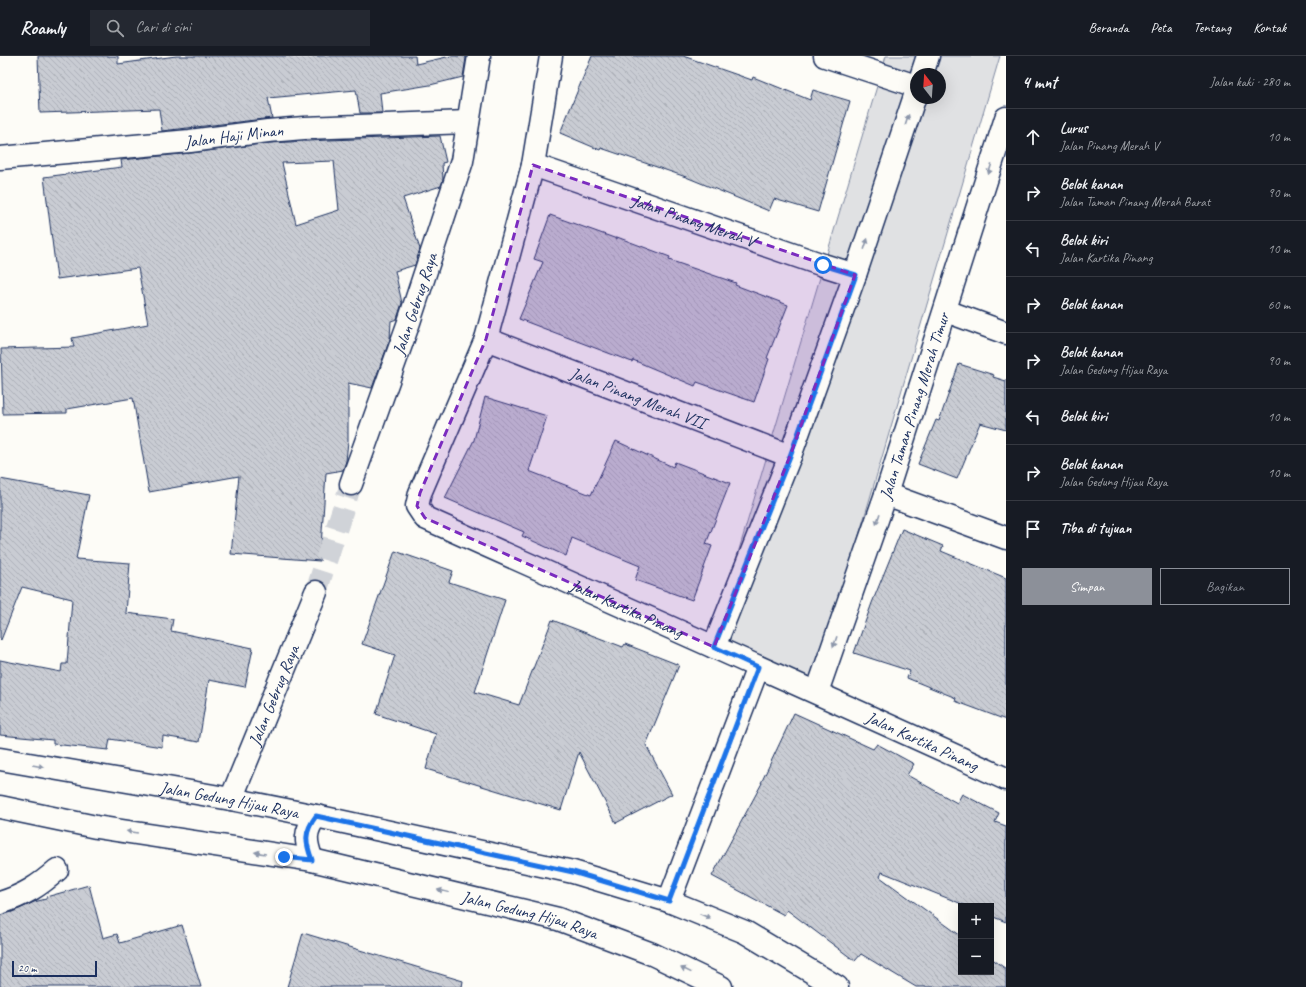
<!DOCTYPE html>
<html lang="id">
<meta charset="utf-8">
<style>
:root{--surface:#171b24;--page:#242831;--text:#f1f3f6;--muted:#9ea1a6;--line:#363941;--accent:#8c9099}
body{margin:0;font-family:Caveat,sans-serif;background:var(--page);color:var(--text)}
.controls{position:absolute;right:12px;bottom:12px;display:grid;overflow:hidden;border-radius:0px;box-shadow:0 4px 16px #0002}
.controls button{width:36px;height:36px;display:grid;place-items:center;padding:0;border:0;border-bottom:1px solid var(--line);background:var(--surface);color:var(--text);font:20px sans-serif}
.compass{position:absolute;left:910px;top:12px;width:36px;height:36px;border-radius:50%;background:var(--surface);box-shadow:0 4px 16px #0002;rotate:343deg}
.scale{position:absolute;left:12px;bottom:10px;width:85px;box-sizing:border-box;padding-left:4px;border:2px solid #1b2f5e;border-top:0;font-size:11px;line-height:14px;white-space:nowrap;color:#1b2f5e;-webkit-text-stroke:3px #fdfcf7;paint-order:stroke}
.stop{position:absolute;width:12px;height:12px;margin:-9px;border:3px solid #1a73e8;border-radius:50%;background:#fff}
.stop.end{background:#1a73e8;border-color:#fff;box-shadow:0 1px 4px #0008}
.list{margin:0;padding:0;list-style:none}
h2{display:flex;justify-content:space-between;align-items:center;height:52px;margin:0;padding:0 16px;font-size:17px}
h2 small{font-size:13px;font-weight:400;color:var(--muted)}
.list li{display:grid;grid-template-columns:26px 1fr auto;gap:12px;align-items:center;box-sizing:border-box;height:56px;padding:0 16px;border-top:1px solid var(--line)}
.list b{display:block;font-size:15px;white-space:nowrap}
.list p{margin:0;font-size:13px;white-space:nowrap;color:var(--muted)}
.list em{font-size:13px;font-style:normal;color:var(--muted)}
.actions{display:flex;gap:8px;padding:12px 16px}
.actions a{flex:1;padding:9px 0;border:1px solid var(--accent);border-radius:0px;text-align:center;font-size:14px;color:var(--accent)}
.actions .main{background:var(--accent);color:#fff}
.icon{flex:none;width:22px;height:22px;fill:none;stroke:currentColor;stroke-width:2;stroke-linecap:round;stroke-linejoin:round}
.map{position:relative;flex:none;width:1006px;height:931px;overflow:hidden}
header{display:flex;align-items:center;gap:24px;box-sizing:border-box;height:56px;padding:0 20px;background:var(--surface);border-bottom:1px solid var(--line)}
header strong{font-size:19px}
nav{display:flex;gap:22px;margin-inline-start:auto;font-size:14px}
.search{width:280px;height:36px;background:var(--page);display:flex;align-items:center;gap:10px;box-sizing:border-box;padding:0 14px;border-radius:0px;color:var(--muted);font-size:15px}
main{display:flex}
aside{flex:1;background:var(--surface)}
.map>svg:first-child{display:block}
</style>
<header>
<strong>Roamly</strong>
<div class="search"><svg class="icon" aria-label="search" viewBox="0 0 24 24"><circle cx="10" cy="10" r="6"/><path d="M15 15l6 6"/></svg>Cari di sini</div>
<nav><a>Beranda</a><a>Peta</a><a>Tentang</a><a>Kontak</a></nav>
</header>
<main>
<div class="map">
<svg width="1006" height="931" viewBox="0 0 1006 931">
<defs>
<pattern id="building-back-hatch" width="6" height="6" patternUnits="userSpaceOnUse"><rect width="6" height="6" fill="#c9ccd3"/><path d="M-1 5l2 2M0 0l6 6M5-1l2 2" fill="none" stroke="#acb0b8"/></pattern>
</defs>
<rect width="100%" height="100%" fill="#fdfcf7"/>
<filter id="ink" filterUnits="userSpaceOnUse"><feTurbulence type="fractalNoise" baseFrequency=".025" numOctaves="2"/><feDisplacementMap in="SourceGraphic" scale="8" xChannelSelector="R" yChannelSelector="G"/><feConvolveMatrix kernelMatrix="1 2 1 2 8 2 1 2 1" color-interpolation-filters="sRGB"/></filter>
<g filter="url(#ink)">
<path fill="#e0e1e3" stroke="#7e88a0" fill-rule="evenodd" d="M886,0h114l-185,629 -102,-48zM916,18h24v24h-24z"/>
<g fill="url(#building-back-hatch)" stroke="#1b2f5e" fill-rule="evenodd">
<path d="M38,0h80v8l58,-8h239l1,8 35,-8h14l1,2 -3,19 -33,8 -50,8 2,20h-22l-4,-23 -88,8 4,20 -110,13 -3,-22 -119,4z"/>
<path d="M592,0h91l69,24 1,-3 57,23 3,-10 37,11 -32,111 -44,-13 -5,12 -83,-34 -85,-29 -1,2 -40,-17z"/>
<path d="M440,80l6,26 -4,1 1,17 -2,6 -38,12 17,51 -5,16 -20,6 7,32 -5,16 -6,2 -1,18 -18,49 -24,-5v58l-2,20 -3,9 -17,3 -6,88 -89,-7 8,-78 -90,16 -16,-94 -66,11v4l-64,1 -2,-65 73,-2 -2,-9 76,-14 -10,-56 -81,11 -13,-102 78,-10 -1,-7 70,-7 78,-10 60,-3zM334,105l5,49 -43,14 -14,-61z"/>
<path d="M550,159l67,24v-2l53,20 -1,3 67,23 -1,2 53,20 -21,53 2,1 -15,43 -57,-20 -2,4 -62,-26 -1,2 -113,-43 24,-57 -9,-3z"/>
<path d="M959,308l35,11 -1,2 13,4v49l-26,-7 -23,56 -39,-15 18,-44 3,1z"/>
<path d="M485,341l62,19 -18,55 62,24 25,-54 57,26 2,-5 55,21 -24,61 6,2 -20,54 -57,-20 5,-14 -68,-28 -6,18 -44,-20 2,-4 -79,-34 29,-58z"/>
<path d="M0,423l89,16 -13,64 54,4 -4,50 47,6 -2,12 82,17 -8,39 -36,-7 -10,62 -36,-6 -1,11 -52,-8 -2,11 -55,-6v-4l-53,-5v-75l61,12 1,-8h5l5,-65 -50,-12 -21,53 -1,-1z"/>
<path d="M902,473l41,17 -2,5 65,27v142l-51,-19 1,-3 -49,-20 3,-7 -56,-18 18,-50z"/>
<path d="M395,495l58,20 -4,11 56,18 -30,92 44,13 33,-85 71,27 2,-3 54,21 -33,80 26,49 -56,29 -37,-71 -18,58 -135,-41 10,-35 -60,-20 19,-59 -33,-11z"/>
<path d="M794,657l79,36 4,-5 37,20 -7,11 50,28 5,-9 37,19 -4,9 11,4v96l-15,-6v-10h-24l-85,-34 -2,5 81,59v36h30v-14l15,11v18h-90l-55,-33 -6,7 -68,-51 -3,5 -72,-39 50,-93h-1z"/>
<path d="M89,829l14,53 14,-4 3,9 62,-18 19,62h-201v-72l12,-3 22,-10 12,-3v-2z"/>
<path d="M303,877l160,48 -1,6h-175z"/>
</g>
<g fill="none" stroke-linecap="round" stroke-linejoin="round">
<path stroke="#d0d3d8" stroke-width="22" stroke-dasharray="22 11" stroke-linecap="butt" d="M316,536l35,-108"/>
<defs>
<g id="minor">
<path id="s1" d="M551,0l-18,109 -47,174 -66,154 -3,13 8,12c194,87 388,172 581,261"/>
<path d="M825,0l91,30"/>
<path d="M922,18l6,-18"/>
<path id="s2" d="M0,102l190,-17 78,-10 36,-3 164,-6"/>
<path id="s3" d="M533,109l290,100 32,10"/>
<path d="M946,255l60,22"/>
<path id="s4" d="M486,283l304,117"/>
<path id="s5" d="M351,428l58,-162 53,-161 17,-105"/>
<path d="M886,438l120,44"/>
<path d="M714,591l76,-191 65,-181 61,-182"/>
<path id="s6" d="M817,636l69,-198 120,-376"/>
<path id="s7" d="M231,743l85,-207"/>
<path d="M669,845l89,-234"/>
<path d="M0,847c23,-7 39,-17 57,-33"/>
</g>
<g id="secondary">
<path id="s8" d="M0,703l231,40 85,17 257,56 96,29 76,31 92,55"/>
<path id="s9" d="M0,751l96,20 216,33 246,59 94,35 69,33"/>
<path d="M312,804c-7,-19 -8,-28 4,-44"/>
</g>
</defs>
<use href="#minor" stroke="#1b2f5e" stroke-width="25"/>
<use href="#secondary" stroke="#1b2f5e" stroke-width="25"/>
<use href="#minor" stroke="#fdfcf7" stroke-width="22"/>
<use href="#secondary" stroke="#fdfcf7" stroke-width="22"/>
</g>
<defs><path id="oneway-solid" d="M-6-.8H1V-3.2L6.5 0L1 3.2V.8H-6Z"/></defs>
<g fill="#8c96aa">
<use href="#oneway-solid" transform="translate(907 64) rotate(-72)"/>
<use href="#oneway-solid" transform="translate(990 113) rotate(107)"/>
<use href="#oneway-solid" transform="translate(866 188) rotate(-72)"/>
<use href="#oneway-solid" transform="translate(878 463) rotate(109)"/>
<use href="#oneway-solid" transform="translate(835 586) rotate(109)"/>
<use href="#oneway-solid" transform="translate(38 710) rotate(10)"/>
<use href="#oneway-solid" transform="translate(132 776) rotate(-171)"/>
<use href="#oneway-solid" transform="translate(260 797) rotate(-171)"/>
<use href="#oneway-solid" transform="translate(443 835) rotate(-166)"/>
<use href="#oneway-solid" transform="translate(705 860) rotate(23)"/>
<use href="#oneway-solid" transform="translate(686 914) rotate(-154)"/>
</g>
</g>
<g fill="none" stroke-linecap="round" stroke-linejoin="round" filter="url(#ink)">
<path stroke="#1a73e8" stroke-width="5" d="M284,801l28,3c-7,-18 -8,-28 4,-44l257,56 96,29 89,-234 -44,-20 76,-191 66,-181 -33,-10"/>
</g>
<path fill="#7b2cbf" fill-opacity="0.2" stroke="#7b2cbf" stroke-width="3" stroke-dasharray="8 5" stroke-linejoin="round" d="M533,109l322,110 -65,181 -76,191 -289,-129 -8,-12 3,-13 66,-154z"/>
<g text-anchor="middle" stroke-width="4" stroke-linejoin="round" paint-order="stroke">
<g font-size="17" fill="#1b2f5e" stroke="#fdfcf7">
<text dy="6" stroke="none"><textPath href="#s2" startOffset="235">Jalan Haji Minan</textPath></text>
<text dy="6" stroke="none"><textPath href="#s3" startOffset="170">Jalan Pinang Merah V</textPath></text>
<text dy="6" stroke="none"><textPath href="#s5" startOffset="191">Jalan Gebrug Raya</textPath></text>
<text dy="6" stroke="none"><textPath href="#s4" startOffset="163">Jalan Pinang Merah VII</textPath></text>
<text dy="6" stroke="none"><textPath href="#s6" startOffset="302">Jalan Taman Pinang Merah Timur</textPath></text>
<text dy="6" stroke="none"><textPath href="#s1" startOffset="707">Jalan Kartika Pinang</textPath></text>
<text dy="6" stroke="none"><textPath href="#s7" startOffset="112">Jalan Gebrug Raya</textPath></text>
<text dy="6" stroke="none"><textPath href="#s1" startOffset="1031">Jalan Kartika Pinang</textPath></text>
<text dy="6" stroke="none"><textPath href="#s8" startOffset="233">Jalan Gedung Hijau Raya</textPath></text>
<text dy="6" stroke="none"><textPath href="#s9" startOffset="541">Jalan Gedung Hijau Raya</textPath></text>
</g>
</g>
</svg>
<div class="controls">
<button>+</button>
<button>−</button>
</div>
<svg class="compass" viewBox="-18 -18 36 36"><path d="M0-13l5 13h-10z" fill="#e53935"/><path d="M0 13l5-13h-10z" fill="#9ea1a6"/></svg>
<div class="scale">20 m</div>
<div class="stop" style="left:823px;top:209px"></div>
<div class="stop end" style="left:284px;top:801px"></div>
</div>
<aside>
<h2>4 mnt<small>Jalan kaki · 280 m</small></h2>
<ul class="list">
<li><svg class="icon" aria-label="ahead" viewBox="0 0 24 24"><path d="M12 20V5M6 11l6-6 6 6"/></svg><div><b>Lurus</b><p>Jalan Pinang Merah V</p></div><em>10 m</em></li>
<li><svg class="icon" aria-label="right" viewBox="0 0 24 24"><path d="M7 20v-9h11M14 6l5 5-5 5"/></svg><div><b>Belok kanan</b><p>Jalan Taman Pinang Merah Barat</p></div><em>90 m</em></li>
<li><svg class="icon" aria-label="left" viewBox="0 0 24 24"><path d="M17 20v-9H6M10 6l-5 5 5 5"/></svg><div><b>Belok kiri</b><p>Jalan Kartika Pinang</p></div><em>10 m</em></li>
<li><svg class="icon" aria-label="right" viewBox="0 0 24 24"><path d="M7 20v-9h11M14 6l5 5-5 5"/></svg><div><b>Belok kanan</b></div><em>60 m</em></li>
<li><svg class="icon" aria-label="right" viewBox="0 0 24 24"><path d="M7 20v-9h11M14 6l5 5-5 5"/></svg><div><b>Belok kanan</b><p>Jalan Gedung Hijau Raya</p></div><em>90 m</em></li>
<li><svg class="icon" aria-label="left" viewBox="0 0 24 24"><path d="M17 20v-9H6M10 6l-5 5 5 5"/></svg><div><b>Belok kiri</b></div><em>10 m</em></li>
<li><svg class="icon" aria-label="right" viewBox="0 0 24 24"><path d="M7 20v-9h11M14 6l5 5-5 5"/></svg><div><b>Belok kanan</b><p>Jalan Gedung Hijau Raya</p></div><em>10 m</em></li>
<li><svg class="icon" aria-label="arrive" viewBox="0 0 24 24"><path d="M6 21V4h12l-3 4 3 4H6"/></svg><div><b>Tiba di tujuan</b></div></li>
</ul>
<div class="actions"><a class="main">Simpan</a><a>Bagikan</a></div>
</aside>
</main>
